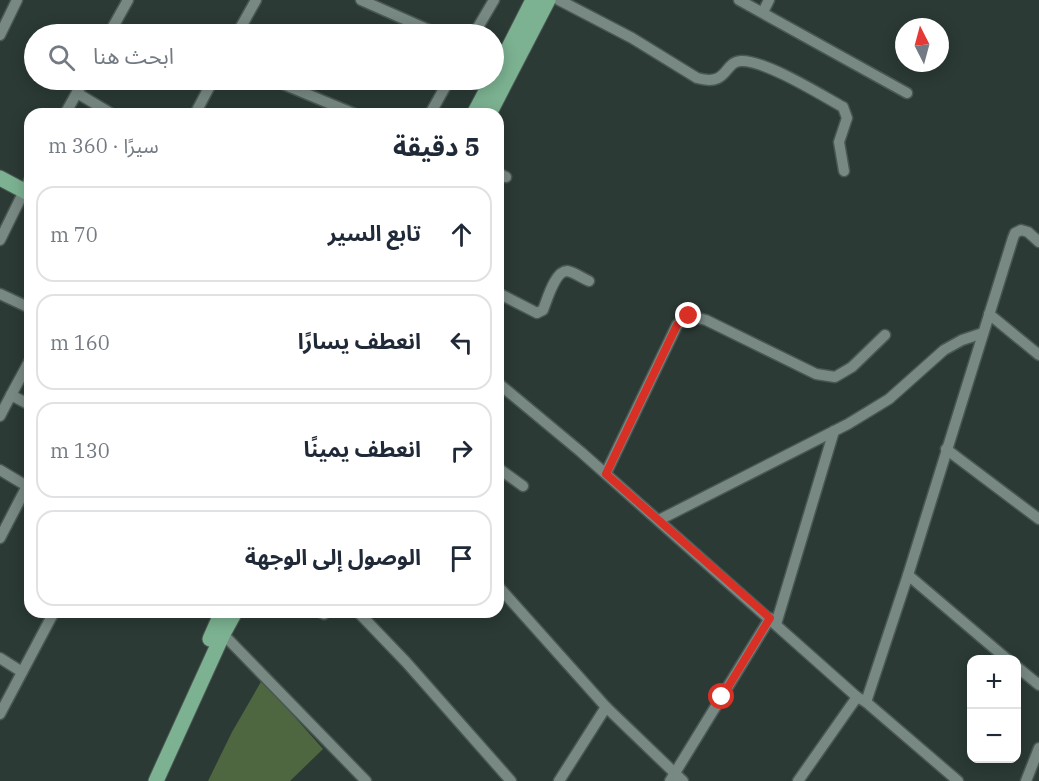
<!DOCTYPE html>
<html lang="ar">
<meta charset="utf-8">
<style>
:root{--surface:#fff;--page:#f2f2f3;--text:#1f2937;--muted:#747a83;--line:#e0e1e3}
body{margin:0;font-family:"IBM Plex Serif","Noto Sans Arabic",serif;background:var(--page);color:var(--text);direction:rtl}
.controls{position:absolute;right:18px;bottom:18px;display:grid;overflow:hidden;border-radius:12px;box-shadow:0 3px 15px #0003}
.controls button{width:54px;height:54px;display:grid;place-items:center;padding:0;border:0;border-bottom:2px solid var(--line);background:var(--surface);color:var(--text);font:30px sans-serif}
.compass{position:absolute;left:895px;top:18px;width:54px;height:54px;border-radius:50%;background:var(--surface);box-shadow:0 3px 15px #0003;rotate:354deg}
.stop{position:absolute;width:18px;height:18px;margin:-14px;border:4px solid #d93025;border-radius:50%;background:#fff}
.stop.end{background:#d93025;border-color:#fff;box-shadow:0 2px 6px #0008}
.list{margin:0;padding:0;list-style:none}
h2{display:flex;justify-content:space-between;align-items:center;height:78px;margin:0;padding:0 24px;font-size:26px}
h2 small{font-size:20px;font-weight:400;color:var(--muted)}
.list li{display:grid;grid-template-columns:39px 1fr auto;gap:18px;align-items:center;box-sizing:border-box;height:96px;margin:0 12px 12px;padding:0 12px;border:2px solid var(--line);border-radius:18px}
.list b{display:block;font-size:22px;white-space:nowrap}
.list em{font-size:20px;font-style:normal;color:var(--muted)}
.icon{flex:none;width:33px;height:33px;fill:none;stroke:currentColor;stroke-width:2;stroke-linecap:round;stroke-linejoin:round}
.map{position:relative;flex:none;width:1039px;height:781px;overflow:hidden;direction:ltr}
.search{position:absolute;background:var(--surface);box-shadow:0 3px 15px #0003;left:24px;top:24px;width:480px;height:66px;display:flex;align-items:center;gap:15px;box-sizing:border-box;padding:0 21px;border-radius:33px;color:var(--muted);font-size:22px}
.panel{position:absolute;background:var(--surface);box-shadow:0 3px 15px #0003;left:24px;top:108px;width:480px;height:510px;border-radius:18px;direction:rtl}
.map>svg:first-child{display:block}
</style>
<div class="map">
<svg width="1039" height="781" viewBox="0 0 1039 781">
<rect width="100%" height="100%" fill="#2b3a35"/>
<path fill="#4e6741" d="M262,680l61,69 -33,32h-82l24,-49z"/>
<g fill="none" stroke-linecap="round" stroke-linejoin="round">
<defs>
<g id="minor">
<path d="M361,0l77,34"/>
<path d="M559,0l73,38 65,40c32,9 26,-16 44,-17 24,-1 80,34 102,46l4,11 -8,24 5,29"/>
<path d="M739,0l168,93"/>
<path d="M763,12l6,-12"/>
<path d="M109,34l19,-34"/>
<path d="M237,34l19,-34"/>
<path d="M474,34l20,-34"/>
<path d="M0,35l17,-35"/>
<path d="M273,80l82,34"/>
<path d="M77,93l35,21"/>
<path d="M65,114l19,-34"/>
<path d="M195,114l18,-34"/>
<path d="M430,114l19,-34"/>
<path d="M498,173l8,4"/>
<path d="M0,240l30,-61"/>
<path d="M498,293l39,20 6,-3c4,-10 12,-39 24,-39 7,1 15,7 22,10"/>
<path d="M0,294l30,14"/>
<path d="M989,314l50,41"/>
<path d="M30,360l-19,35 19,10"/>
<path d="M498,383l83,69 276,245 9,5 92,79"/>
<path d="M0,416l11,-21"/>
<path d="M946,449l93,70"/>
<path d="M498,468l25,18"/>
<path d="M0,470l30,18"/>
<path d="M606,473l71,-148 12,-9 17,4 110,54 19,3 17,-10 33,-32"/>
<path d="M659,520l189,-96 41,-25 55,-49 18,-10 21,-7"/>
<path d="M0,538l27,-52"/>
<path d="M908,575l100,85"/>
<path d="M498,586l108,121 77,74"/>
<path d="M320,612l4,2"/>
<path d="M358,612l48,50 105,119"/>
<path d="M776,624l58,-193"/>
<path d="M223,634l143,147"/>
<path d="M0,658l22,14"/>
<path d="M1016,666l23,19"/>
<path d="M866,702l42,-127 105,-337 2,-5 6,-3 7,2 11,10"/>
<path d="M0,714l54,-102"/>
<path d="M559,781l47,-74"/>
<path d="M670,781l100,-163"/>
<path d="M798,781l59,-84"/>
<path d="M1026,781l13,-33"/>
</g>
<g id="major">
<path d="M494,77l39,-77"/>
<path d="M474,114l18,-34"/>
<path d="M489,114l59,-114"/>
<path d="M0,178l30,16"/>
<path d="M210,639l12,-27"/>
<path d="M156,781l67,-147 12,-22"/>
</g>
</defs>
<use href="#minor" stroke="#4a5753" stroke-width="13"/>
<use href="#major" stroke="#4a5753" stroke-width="17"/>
<use href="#minor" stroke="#788984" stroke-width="10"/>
<use href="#major" stroke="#7cb291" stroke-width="15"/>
</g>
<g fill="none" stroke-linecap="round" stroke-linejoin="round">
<path stroke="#d93025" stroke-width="8" d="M689,316l-12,9 -71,149 164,144 -48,79"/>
</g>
</svg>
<div class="controls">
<button>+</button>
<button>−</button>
</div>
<svg class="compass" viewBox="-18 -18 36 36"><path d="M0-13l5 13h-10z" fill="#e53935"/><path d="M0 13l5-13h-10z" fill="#747a83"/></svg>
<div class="stop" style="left:722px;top:697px"></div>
<div class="stop end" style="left:689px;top:316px"></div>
<div class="search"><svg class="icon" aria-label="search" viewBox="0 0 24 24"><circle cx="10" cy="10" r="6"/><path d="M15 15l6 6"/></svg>ابحث هنا</div>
<section class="panel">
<h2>5 دقيقة<small>سيرًا · 360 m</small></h2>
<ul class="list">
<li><svg class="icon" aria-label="ahead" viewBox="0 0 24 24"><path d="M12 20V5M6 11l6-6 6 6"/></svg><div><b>تابع السير</b></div><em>70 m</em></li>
<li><svg class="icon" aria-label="left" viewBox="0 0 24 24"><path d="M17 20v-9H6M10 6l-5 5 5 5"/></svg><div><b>انعطف يسارًا</b></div><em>160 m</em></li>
<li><svg class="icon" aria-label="right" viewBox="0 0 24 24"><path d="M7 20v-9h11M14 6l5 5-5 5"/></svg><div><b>انعطف يمينًا</b></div><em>130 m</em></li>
<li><svg class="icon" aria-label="arrive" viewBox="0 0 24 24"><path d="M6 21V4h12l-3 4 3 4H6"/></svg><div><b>الوصول إلى الوجهة</b></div></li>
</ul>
</section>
</div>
